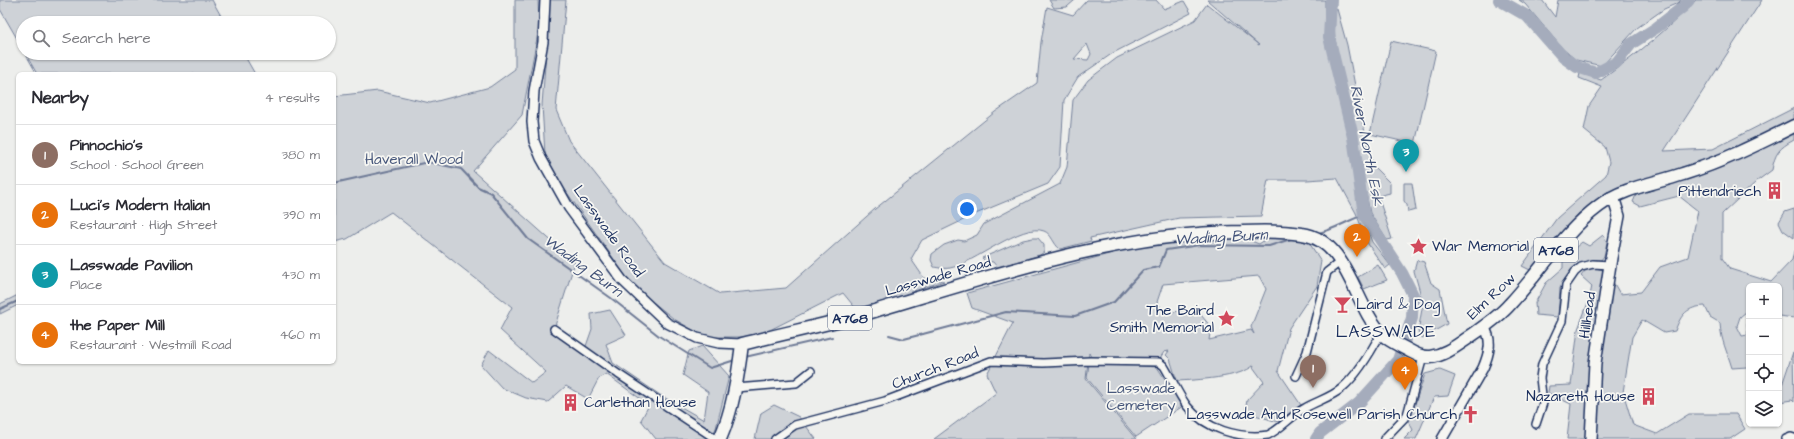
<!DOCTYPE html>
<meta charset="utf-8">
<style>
:root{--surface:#fff;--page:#f2f2f3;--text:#2b2b33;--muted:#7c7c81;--line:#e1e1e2;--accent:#d1495b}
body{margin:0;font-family:"Architects Daughter",sans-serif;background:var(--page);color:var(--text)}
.controls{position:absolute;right:12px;bottom:12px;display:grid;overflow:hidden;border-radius:6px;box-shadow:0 1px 3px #0004}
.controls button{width:36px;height:36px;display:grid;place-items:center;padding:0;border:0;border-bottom:1px solid var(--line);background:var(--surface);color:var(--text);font:20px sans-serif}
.you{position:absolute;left:967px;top:209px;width:14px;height:14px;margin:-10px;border:3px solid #fff;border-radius:50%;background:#1a73e8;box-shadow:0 0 0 6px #1a73e833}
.badge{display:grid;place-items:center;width:26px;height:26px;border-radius:50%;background:var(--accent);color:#fff;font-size:13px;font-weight:700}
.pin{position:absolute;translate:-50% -33px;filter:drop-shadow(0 1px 2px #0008)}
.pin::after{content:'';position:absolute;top:21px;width:14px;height:12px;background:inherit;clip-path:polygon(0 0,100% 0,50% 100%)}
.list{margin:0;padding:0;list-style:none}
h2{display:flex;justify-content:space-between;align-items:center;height:52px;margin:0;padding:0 16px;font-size:17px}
h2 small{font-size:13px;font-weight:400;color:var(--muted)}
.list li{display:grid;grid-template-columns:26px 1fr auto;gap:12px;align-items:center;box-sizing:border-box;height:60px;padding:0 16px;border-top:1px solid var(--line)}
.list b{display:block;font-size:15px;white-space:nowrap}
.list p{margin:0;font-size:13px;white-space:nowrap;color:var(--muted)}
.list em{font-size:13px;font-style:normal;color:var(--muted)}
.icon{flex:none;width:22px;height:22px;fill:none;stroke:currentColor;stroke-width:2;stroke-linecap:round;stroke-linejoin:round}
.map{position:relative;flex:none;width:1794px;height:439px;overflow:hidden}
.search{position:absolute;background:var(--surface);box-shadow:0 1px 3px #0004;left:16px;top:16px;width:320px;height:44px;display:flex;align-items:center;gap:10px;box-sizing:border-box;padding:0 14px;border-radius:22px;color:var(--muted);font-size:15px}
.panel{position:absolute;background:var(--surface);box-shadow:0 1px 3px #0004;left:16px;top:72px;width:320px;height:292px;border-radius:6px}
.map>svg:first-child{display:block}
</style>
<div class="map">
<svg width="1794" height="439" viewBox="0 0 1794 439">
<rect width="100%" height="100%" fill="#edeeec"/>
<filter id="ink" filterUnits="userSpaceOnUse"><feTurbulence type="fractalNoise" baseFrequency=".025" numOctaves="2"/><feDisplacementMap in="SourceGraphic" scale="8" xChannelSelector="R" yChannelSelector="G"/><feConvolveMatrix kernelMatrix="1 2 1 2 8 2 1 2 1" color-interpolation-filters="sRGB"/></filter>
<g filter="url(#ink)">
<g fill="#ced2d7" stroke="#74809a" fill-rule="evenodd">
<path d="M0,0h212l13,23h-202v26l-23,-40z"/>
<path d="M515,0h23l1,28 -17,87 -49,56 102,91 -21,67 31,20 7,-20 -1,-15 19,-4 16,25 -20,9 7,19 47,32 44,25 4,-28 -25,-17 6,-24 13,-5 27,30 -13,52 -5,11h-55l-15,-19 8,-15 -43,-31 -7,4 -11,21 -22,-13 -18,16 -22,-4 -24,-10 -21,-23 8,-15 43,33 14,-11 -46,-42 12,-23 -121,-95 -44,27 -13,3v-146l44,-5 52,12 60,-16 25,-18z"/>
<path d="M550,0h16l-10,110 13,31 96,121 55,32 66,-6 89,-79 120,-97 42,-29 4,-41 6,-35 26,8 14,-15h69l8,9 20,-8 7,12 -78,40 -35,24 -14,23 -4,67 -12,17 -70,29 -56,27 -11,19 13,19 20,3 -87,29 -14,-17 -87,44h-51l-31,-18 -41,-33 -70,-99 -18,-33 -3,-49zM1087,44l4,10 -3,6 -14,-1z"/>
<path d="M1049,0h26l-8,7 -13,1z"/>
<path d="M1207,0h118v37l23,97 11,72 13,36 18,23 -5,4 -17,-25 -12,-31 -19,-35 -30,2h-39l-7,36 -82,2 -89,20 1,3 -31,8c-7,-5 -8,-15 -16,-18 -22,-9 -71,33 -94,37 -5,1 -11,0 -16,-1l-3,-7 1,-6 12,-9 14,-5 6,1 13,-6 7,-11 76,-40 7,-17 6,-67 15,-20 29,-22 78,-38 12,-16 52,41z"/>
<path d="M1519,0h23l13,17 3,-17h123l-3,3 -14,6 -27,19 -35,38 -26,-6 -13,-11 -38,-45z"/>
<path d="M1696,0h66l-98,151 49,-2 81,-41v32c-15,8 -19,13 -22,30l-15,11 -35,33v44l8,11 41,13 21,-22 2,-9v67l-15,-2v-30h-30v27l-3,-1 -6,5 -3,9 5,10 6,-1 -1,-11 2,-1v39l-2,5 -15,1c-5,-17 -11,-27 -12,-45l-10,-6 -5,-11c-18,1 -24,8 -30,25l-11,2 -22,-13 -10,17 -9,55 10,33 24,9 32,-20h47l9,15 -15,10h-134l3,-72 13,-87 8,14 21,-2 19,-25 28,-10 10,-46 -19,-15 -39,10 -7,-4 3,-7 70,-22 5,-9 -9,-3 -88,28 -35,24 -49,57 -8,-4 35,-48 49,-43 3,-13 -4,-15 -21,-17 5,-24 13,-19 -23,-9 1,-5 21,7c35,-25 65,-49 95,-80z"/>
<path d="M1333,6l4,3 10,36 13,66 13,55 17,17v10l-12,3 14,43 -5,1 -17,-27 -35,-174z"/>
<path d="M1391,41l45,10 -21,93 -45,-10z"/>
<path d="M25,53h218l12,21h-218z"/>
<path d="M1404,183h8l4,27 -8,2 -1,-7 -3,-4z"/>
<path d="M1794,209v29l-11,-8 -4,-8 6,-10z"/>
<path d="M1603,235l4,7 -3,14 -3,4h-13l-10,5 -18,23 -2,29 -22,-2 -1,-12 11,-20 17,-15v-10l19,-16 7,4z"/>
<path d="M1241,237l18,7 10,-7 37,1 15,23 -4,25 -28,42 -11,43 23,34 -23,17 -33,-10 2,-12 17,-18 -11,-15 1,-2c-13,13 -59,15 -77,16l-7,-22 -4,-4 3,-4 -5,1 -4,6 -69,-1 -2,-4 -3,26 50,60h-202l62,-46 -9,-19 26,-51 -41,-15 -5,-15 189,-52zM1259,276l7,13 -15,38 3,7 -3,-4 -42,10 2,-13 -15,-18 -31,4 -8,-11 6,-18z"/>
<path d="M1033,238h5l6,7v7l-4,3 -43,12 -4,-5 -8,-1 -3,-3 41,-18z"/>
<path d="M1417,260l7,2 7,21 9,6 7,35 -25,14 -4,-6 5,-29 -9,-32z"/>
<path d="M1378,265l9,15 -23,9 -6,-12z"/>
<path d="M1595,268l8,2 -13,101 -4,68h-19l4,-35 -23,-11 1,-7 22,-1 7,-56 11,-29 3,-14 -11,-10 4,-5z"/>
<path d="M18,295v10l-18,9v-10z"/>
<path d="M1793,352l1,50 -2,-2 -13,2v-14l3,-3z"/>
<path d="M1106,363l51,4 26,39 -47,31 -49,-59 2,-14z"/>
<path d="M1440,370l15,6 -7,20 -14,1 -18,42h-12l9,-9 -4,-8 16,-48z"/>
<path d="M774,405l25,12 17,22h-61l6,-26z"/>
</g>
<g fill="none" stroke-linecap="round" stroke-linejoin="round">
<g stroke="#6e7a96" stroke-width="2">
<path d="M334,183l94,-21 33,7 17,18 13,6 37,46 83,59 48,38 51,32 25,-8"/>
<path d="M1318,233c16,-3 30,-13 46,-18"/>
<path d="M0,309l18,-8"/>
<path d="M889,335l15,4 102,-27 69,4 39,-14 29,-32 16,-3 7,-17 34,-5 69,1 25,-8"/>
<path d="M745,357l87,-20"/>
</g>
<g stroke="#a5acbc" stroke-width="12">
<path d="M1499,0l28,16 36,41 14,10 19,6 21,-11 14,-18 25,-16 27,-21 6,-7"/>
<path d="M1316,439l4,-6 39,-30 39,-43 14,-42 1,-23 -11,-22 -38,-58 -11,-78 -24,-100 2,-37"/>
</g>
<defs>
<g id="minor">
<path d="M554,329l64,45 98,65"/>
<path d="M1296,376l11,-24 20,-80 13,-10"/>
<path d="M736,388l60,-5 15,-12"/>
<path d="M1536,424l7,-21 -3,-25 2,-14 20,-43 4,-36 9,-13 6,-5 12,-3 17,1"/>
<path d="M775,439l20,-14 90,-24 106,-40 52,2 47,-2 69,1 5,4c8,13 14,28 23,40 18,23 52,33 81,29 13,-6 24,-20 37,-27 12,-7 27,-11 37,-20 15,-13 30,-38 39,-55"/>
<path d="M1384,439l23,-24 16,-58"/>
<path d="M1786,439l5,-2 3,1"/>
</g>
<g id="tertiary">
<path d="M545,0l-2,42 -9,49 -2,31 2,19 7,17 28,50 53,72 45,43 30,15 22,5 23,1"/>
<path d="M1442,439l41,-71c6,-14 10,-28 1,-41"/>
</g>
<path id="secondary" d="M1591,439l4,-76 16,-105 8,-42 -4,-13 -5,-5"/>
<path id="primary" d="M720,439c13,-30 18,-63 22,-95 43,-11 87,-20 129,-32 121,-36 244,-79 371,-80 20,-1 41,-1 60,2 46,6 52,72 80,100 7,7 17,11 26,16 7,4 14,8 22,7 15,-2 26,-11 38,-19 14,-10 30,-20 42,-34 30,-32 54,-72 89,-98 25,-19 55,-22 84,-32 39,-12 75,-30 111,-48"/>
</defs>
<use href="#minor" stroke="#1b2f5e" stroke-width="10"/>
<use href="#tertiary" stroke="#1b2f5e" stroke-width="12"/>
<use href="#secondary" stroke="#1b2f5e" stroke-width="14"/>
<use href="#primary" stroke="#1b2f5e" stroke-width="15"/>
<use href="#minor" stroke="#f6f6f2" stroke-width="7"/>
<use href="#tertiary" stroke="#f6f6f2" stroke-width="9"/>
<use href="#secondary" stroke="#f6f6f2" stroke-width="11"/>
<use href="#primary" stroke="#f6f6f2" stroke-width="12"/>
</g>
</g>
<defs>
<symbol id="building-bare" viewBox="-9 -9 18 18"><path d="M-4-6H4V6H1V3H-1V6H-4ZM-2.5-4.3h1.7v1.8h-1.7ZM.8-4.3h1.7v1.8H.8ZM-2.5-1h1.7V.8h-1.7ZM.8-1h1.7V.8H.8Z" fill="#d1495b" stroke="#f6f6f2" stroke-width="2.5" paint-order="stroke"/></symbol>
<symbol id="sight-bare" viewBox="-9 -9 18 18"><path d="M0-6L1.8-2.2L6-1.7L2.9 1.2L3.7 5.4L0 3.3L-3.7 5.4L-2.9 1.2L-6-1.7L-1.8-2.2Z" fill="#d1495b" stroke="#f6f6f2" stroke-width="2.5" paint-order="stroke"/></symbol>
<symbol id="bar-bare" viewBox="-9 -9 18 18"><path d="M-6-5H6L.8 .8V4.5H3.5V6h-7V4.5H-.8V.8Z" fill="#d1495b" stroke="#f6f6f2" stroke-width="2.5" paint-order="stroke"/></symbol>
<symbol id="church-bare" viewBox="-9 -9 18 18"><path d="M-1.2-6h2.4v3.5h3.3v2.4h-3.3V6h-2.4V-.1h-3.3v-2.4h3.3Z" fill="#d1495b" stroke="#f6f6f2" stroke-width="2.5" paint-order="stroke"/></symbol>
</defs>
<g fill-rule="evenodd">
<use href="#building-bare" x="1762" y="178" width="25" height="25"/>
<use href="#sight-bare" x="1406" y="234" width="25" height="25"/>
<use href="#bar-bare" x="1330" y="292" width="25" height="25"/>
<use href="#sight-bare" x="1214" y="306" width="25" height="25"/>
<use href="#building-bare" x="1636" y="384" width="25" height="25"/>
<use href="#building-bare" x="558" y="390" width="25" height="25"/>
<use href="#church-bare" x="1458" y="402" width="25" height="25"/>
</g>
<g text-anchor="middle" stroke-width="3.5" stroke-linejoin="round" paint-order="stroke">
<g fill="#f6f6f2" stroke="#5d6b8a" stroke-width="1">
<rect x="1534" y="238" width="44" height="24" rx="3"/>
<rect x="828" y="306" width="44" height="24" rx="3"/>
</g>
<g font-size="14" font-weight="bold" fill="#1b2f5e">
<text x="1556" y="255">A768</text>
<text x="850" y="323">A768</text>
</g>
<g font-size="15" fill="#48587c" stroke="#f6f6f2">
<text x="414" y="164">Haverall Wood</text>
<text x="1141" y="393">Lasswade<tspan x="1141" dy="17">Cemetery</tspan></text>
</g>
<g font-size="15" fill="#1b2f5e" stroke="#f6f6f2" text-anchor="end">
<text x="1761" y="196">Pittendriech</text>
<text x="1432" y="251" text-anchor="start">War Memorial</text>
<text x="1356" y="309" text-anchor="start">Laird &amp; Dog</text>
<text x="1214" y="315">The Baird<tspan x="1214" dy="17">Smith Memorial</tspan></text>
<text x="1635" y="401">Nazareth House</text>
<text x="584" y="407" text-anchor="start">Carlethan House</text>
<text x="1457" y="419">Lasswade And Rosewell Parish Church</text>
</g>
<g font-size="15" fill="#1b2f5e" stroke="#f6f6f2">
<text transform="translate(609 231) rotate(54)" y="5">Lasswade Road</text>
<text transform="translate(938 276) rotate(-16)" y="5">Lasswade Road</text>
<text transform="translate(1491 296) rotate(-43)" y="5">Elm Row</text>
<text transform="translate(1587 315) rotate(-82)" y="5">Hillhead</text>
<text transform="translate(935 368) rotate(-21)" y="5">Church Road</text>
</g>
<g font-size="16" font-style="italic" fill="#44547a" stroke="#f6f6f2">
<text transform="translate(1368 145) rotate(79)" y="6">River North Esk</text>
<text transform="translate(1221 236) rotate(-3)" y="6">Wading Burn</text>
<text transform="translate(584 265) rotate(36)" y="6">Wading Burn</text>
</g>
<g font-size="17" letter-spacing="1" fill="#1b2f5e" stroke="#f6f6f2">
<text x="1386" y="337">LASSWADE</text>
</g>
</g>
</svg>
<div class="controls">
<button>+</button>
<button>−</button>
<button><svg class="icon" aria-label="locate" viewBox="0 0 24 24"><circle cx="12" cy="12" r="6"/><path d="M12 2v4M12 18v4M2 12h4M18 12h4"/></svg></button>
<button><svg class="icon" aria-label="layers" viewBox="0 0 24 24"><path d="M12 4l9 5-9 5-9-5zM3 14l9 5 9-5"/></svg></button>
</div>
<div class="you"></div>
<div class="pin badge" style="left:1313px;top:388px;background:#8d6e63">1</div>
<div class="pin badge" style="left:1357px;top:257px;background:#e8710a">2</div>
<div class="pin badge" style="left:1406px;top:172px;background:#0f9aa8">3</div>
<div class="pin badge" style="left:1405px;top:390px;background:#e8710a">4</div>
<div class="search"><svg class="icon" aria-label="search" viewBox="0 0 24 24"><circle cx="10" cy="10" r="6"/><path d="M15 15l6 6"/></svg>Search here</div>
<section class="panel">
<h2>Nearby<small>4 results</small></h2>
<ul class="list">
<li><span class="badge" style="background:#8d6e63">1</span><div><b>Pinnochio's</b><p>School · School Green</p></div><em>380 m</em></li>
<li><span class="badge" style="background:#e8710a">2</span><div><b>Luci’s Modern Italian</b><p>Restaurant · High Street</p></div><em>390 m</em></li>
<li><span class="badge" style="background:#0f9aa8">3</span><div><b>Lasswade Pavilion</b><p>Place</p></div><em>430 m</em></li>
<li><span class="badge" style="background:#e8710a">4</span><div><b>the Paper Mill</b><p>Restaurant · Westmill Road</p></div><em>460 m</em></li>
</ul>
</section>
</div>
